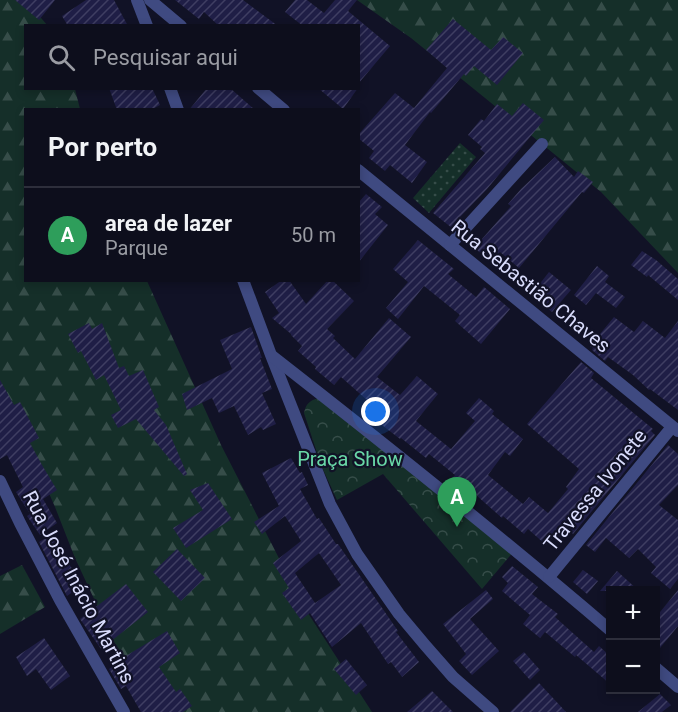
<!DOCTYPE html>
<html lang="pt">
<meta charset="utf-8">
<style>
:root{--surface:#0d0e1c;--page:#1b1c29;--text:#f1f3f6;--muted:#9a9ca3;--line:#2d2e3b;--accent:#8c9099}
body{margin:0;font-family:Roboto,sans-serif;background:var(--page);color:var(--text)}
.controls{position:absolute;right:18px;bottom:18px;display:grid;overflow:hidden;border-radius:0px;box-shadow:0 3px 9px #0003}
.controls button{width:54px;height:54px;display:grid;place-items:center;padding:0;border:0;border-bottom:2px solid var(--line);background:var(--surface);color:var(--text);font:30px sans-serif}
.you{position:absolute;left:376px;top:412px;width:21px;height:21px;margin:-15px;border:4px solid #fff;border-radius:50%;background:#1a73e8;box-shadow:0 0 0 9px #1a73e833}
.badge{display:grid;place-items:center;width:39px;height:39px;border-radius:50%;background:var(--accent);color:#fff;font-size:20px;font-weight:700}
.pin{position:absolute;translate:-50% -50px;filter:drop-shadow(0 2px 3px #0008)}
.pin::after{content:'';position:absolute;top:32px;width:21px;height:18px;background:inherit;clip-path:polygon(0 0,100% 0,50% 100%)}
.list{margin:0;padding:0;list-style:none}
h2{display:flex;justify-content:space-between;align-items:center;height:78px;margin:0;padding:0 24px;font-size:26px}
h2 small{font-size:20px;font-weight:400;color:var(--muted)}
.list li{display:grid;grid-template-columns:39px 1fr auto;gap:18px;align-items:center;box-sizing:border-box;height:96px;padding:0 24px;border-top:2px solid var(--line)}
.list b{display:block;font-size:22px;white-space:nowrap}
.list p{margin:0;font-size:20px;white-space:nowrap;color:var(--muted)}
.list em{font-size:20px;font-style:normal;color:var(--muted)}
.icon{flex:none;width:33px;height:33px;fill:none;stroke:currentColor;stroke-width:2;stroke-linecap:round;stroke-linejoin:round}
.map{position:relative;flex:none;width:678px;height:712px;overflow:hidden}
.search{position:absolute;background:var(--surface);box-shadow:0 3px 9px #0003;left:24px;top:24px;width:336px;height:66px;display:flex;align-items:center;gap:15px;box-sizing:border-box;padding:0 21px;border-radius:0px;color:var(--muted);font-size:22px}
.panel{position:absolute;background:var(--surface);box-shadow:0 3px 9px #0003;left:24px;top:108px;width:336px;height:174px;border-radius:0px}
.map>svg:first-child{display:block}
</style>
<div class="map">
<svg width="678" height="712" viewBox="0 0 678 712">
<defs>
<pattern id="grass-dots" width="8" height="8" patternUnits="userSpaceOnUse" patternTransform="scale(1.5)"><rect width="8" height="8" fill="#152f29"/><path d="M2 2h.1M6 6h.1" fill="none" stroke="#364d49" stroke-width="1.8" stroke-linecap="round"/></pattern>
<pattern id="forest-firs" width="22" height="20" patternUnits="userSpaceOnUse" patternTransform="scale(1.5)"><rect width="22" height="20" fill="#152f29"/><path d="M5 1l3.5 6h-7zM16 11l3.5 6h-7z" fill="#364d49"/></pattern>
<pattern id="park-crowns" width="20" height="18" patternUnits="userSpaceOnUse" patternTransform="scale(1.5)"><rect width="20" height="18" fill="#152f29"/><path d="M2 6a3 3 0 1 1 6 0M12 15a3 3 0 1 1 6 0" fill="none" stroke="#364d49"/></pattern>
<pattern id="building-hatch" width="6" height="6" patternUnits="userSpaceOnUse" patternTransform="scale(1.5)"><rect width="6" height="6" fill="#1f1e46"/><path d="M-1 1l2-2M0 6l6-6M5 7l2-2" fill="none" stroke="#3f3e62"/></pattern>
</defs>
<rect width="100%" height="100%" fill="#111226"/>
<path fill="url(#grass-dots)" d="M460,143l16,14 -47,56 -16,-15z"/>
<g fill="url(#forest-firs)">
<path d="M0,0h26l21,25 -21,1v62l49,1 5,20 -54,1v170l121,1 74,164 83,162 68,105h-218l-31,-51 -48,-103 -20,-51 -55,-126z"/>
<path d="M357,0h321v273l-77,-81 -190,-154z"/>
<path d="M22,565l23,42 -45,27v-58z"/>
</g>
<path fill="url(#park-crowns)" d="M318,398l196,153 -32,38 -99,-115 -46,26 -16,-35 -17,-52c2,-9 5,-12 14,-15z"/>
<g fill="url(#building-hatch)" fill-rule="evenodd">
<path d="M15,0h40l-16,20z"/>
<path d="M86,0h28l14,26h-60l-6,-10z"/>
<path d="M175,0h68l35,26h-59l-15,-14 -5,7z"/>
<path d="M295,0h12l17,13 11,-13h22l-9,11 42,35 -32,38v-58h-55l-18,-14z"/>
<path d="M453,19l38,31 12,-13 20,16 -26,32 -23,-19 -8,10 -2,-2 -33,39 -1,-1 -25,33 22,17 -15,21 -22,-18 -5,6 -16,-13 5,-7 -16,-13v-3l37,-42 19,15 33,-40 -21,-18z"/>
<path d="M109,88h43l8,17 -9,5h-34z"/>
<path d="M207,88h23l25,22h-66z"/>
<path d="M318,88h40l-15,21z"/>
<path d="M523,103l21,17 -57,69 -27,28 2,1 -10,10 -19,-15 52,-60 -5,-4 2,-2 -14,-12 13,-16 3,2 13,-17 15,12z"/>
<path d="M555,157l19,20 4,-6 15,11 -9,11 -2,-1 -63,76 -19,-16 -7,10 -19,-14 37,-42 -3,-2 13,-15z"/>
<path d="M366,194l16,13 -7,7 13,11 -30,38v-60z"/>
<path d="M418,240l36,29 -6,5 28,23 8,-10 26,22 -29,35 -26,-23 5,-6 -36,-29 -26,33 -12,-11 22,-26 -15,-13z"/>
<path d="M642,251l14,9 22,19v21l-30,-25 -1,2 -16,-12z"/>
<path d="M597,266l12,10 -4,6 20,15 -9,11 -20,-15 -10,12 -12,-10z"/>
<path d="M549,272l22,18 -19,22 -21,-17z"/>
<path d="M282,280h7l17,24 22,-24h4l22,21 -27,28 8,7 -2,2 22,21 34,-41 22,19 -34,40 23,18 17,-19 21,18 -22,27 35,28 24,-28 -9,-8 13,-15 15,13 -2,3 31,25 -13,17 -5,-4 -17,23 35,29 6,-7 19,16 20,-24 -2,-2 13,-18 -52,-45 54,-62 13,11 -3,5 62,51 -2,2 4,4 -82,99 -4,-4 -7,9 -6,-6 -10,12 -18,-16 -4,5 -21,-18 -1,2 -26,-23 -3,3 -23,-17 5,-6 -26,-21 -3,4 -25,-20 -1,1 -22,-17 6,-7 -43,-38 -7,8 -19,-16 1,-2 -18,-16 4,-5 -11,-11v-1l-19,-16 7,-5 -14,-21z"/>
<path d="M614,317l20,15 9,-11 22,17 13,-17v89l-28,-21 -1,1 -16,-15 -25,-18 -3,4 -13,-11 1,-2 -3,-2z"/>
<path d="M89,323l3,6 10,-6 17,45 5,-2 5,10 14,-6 16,37 -5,3 12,15 21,49 -3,2 -48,-57 -18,9 -7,-13 10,-5 -17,-35 -8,5 -15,-29 -3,2 -10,-19z"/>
<path d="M251,327l11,31h-2l12,31 -10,4 14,31 -13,6 -2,-3 -13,8 -14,-29 -15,7 -7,-15 -25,12 -5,-16 50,-25 -12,-29z"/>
<path d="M0,380l14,25 6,-3 19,36 -9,5 12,22 15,25 -14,9 14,24 -17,12 -13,-19 3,-2 -14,-22 7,-5 -16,-32 -7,4z"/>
<path d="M668,445l10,9v31l-19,20 19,15v59l-8,10 -19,-16 5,-6 -18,-18 -9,9 -23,-20 -11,14 -9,-7z"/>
<path d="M291,458l9,15 2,-1 6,13 -8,4 17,30 2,-1 17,26h2l60,87 -2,1 23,30 -17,15 -11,-15 -3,2 -27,-41 -29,24 -22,-34 -9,7 -19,-27 7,-5 -16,-25 28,-22 -16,-25 -23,18 -8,-12 25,-16 -17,-33zM319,553l22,32 -26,18 -20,-30z"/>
<path d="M208,483l24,36 -46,29 -13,-20 30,-18 -13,-20z"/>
<path d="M53,534l16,30 14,21 -16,11 -28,-54z"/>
<path d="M177,549l28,29 -24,23 -28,-29z"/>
<path d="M512,566l26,21 -6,7 26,20 -3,3 39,35 5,-6 11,10v28l-34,-29 -1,2 -30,-25 -5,6 -17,-14 7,-9 -28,-24 6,-8 -6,-6z"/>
<path d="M583,570l15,11 -11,13 -14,-12z"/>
<path d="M617,571l22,20h-39z"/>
<path d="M126,584l22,28 -47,37 -21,-30z"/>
<path d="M486,590l7,9 -23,20 29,32 -27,24 -13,-14 7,-7 -23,-30z"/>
<path d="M678,590v36l-22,27v-36z"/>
<path d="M167,631l13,22 -21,14 17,25 4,-3 12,17 -9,6h-42l-15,-26 -5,3 -12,-20 3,-2 -1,-2z"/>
<path d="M44,638l26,38 -19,14 -15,-21 -9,7 -11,-19z"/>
<path d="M524,652l16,18 -10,10 -17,-19z"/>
<path d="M346,659l21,26 -11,10 -22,-26z"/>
<path d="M539,683l27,29h-56z"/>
<path d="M432,691l21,21h-46z"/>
<path d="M660,694l11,11 -9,7h-24z"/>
</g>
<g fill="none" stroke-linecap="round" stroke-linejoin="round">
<g stroke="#3f4a81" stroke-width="12">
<path d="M137,0l10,26"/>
<path d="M150,0l31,26"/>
<path d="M170,88l8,22"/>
<path d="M258,88l26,22"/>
<path d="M358,170l320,261"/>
<path d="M450,245l92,-101"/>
<path d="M243,280l28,75 59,149 27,50 42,60 26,31 28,32 40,35"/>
<path d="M272,356c114,89 228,180 338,274"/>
<path d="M0,481l20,42 40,77 64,112"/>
<path d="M549,577l123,-150"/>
<path d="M656,668l22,19"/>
</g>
</g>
<g text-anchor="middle" stroke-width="4.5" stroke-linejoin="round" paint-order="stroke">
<g font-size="20" fill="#d9dcfc" stroke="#111226">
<text transform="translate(531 286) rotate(39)" y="7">Rua Sebastião Chaves</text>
<text transform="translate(595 490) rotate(-51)" y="7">Travessa Ivonete</text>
<text transform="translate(79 587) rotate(62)" y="7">Rua José Inácio Martins</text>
</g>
<g font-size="20" fill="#69d8a7" stroke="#111226">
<text x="350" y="466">Praça Show</text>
</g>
</g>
</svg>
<div class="controls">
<button>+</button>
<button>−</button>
</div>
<div class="you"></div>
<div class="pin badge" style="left:457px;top:527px;background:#2e9e5b">A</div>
<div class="search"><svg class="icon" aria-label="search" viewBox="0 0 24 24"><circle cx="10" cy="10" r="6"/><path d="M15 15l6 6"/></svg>Pesquisar aqui</div>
<section class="panel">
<h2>Por perto<small></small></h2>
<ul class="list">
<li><span class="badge" style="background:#2e9e5b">A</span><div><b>area de lazer</b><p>Parque</p></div><em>50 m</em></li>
</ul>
</section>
</div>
